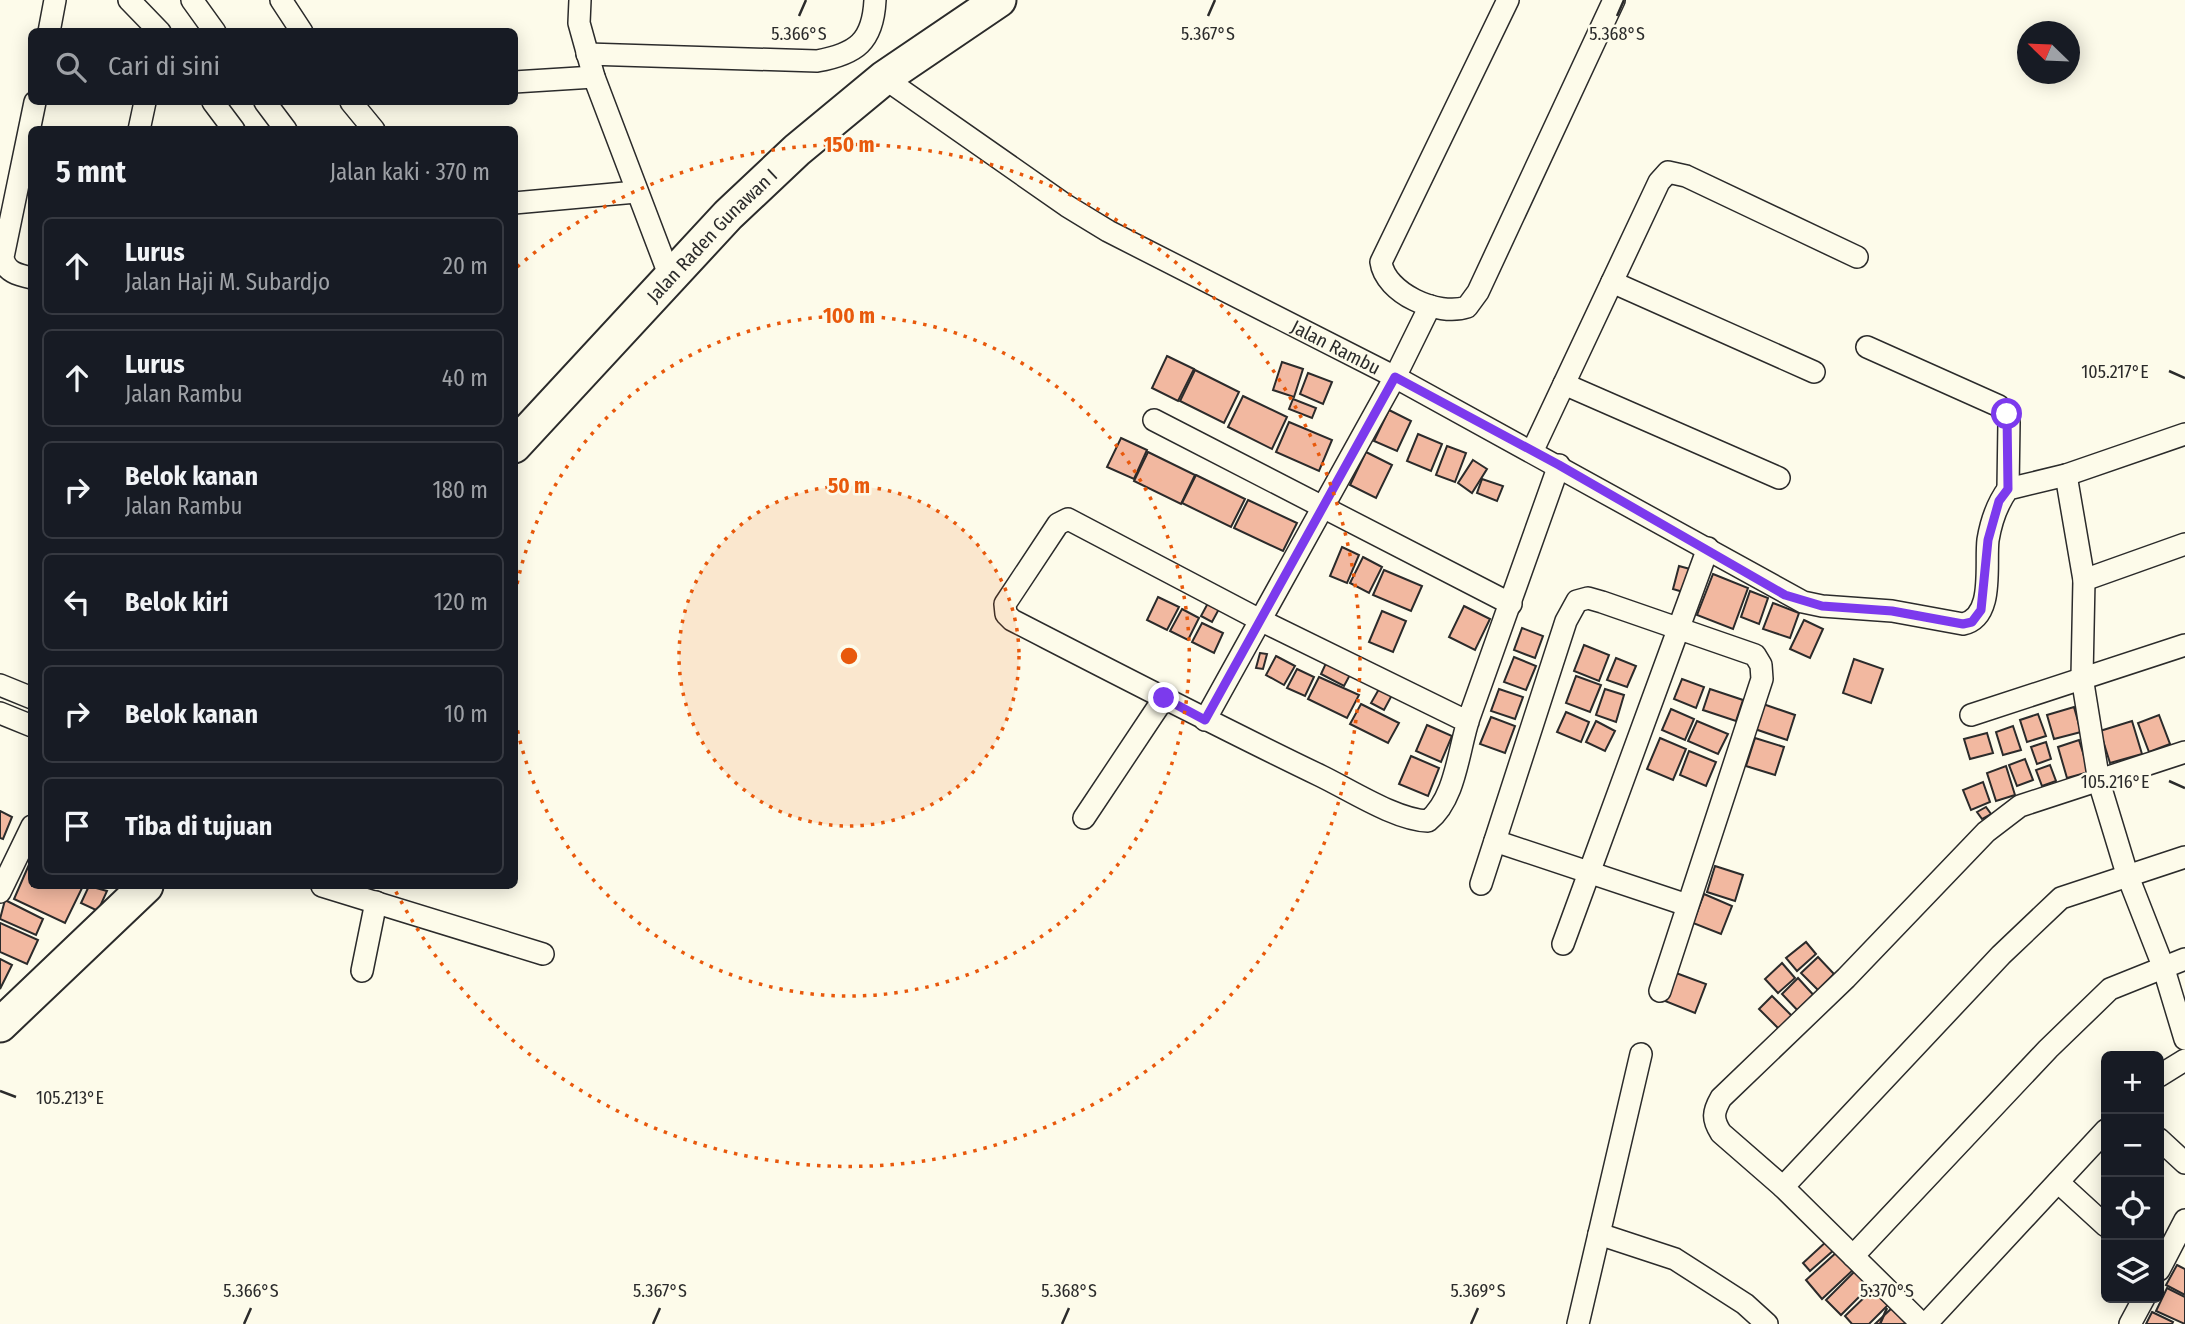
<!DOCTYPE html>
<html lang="id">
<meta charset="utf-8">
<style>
:root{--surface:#171b24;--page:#242831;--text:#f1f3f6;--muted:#9ea1a6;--line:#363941}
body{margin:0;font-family:"Fira Sans Condensed",sans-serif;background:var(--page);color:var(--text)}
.controls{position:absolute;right:21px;bottom:21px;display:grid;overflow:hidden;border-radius:10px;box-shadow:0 4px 18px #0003}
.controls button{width:63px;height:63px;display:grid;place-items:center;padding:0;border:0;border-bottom:2px solid var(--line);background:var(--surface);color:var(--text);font:35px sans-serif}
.compass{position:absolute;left:2017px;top:21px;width:63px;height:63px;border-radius:50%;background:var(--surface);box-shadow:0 4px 18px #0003;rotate:293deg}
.stop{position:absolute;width:21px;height:21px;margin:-16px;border:5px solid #7c3aed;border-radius:50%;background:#fff}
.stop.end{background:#7c3aed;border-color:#fff;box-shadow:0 2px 7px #0008}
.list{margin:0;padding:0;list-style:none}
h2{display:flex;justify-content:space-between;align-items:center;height:91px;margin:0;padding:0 28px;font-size:30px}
h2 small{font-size:23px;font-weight:400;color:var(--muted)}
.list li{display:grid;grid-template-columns:46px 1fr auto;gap:21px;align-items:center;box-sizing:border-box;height:98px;margin:0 14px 14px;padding:0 14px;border:2px solid var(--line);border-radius:10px}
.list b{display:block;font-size:26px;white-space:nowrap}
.list p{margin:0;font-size:23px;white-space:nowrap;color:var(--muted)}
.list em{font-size:23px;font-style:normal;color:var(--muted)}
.icon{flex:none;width:38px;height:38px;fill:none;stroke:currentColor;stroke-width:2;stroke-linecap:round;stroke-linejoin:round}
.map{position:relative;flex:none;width:2185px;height:1324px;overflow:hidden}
.search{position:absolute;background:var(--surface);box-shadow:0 4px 18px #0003;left:28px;top:28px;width:490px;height:77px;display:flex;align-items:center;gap:18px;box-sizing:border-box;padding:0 24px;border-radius:10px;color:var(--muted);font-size:26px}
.panel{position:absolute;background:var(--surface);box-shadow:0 4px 18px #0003;left:28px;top:126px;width:490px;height:763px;border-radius:10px}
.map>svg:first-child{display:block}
</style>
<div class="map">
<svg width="2185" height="1324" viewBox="0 0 2185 1324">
<rect width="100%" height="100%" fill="#fdfbea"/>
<g fill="#f2b8a0" stroke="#2b2b2b" stroke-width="2">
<path d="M1167,356l27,13 -16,32 -26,-13z"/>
<path d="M1282,362l21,7 -9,28 -21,-7z"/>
<path d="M1195,370l44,22 -15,31 -44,-22z"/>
<path d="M1308,373l24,9 -9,22 -23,-10z"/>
<path d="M1243,396l44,21 -15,32 -44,-22z"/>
<path d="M1293,399l23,9 -4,10 -23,-9z"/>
<path d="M1389,410l22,11 -14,30 -23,-10z"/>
<path d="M1289,422l43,18 -13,31 -43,-19z"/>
<path d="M1418,434l24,10 -11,27 -24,-10z"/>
<path d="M1121,438l26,12 -13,29 -27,-12z"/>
<path d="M1447,446l19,7 -11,29 -19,-7z"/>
<path d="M1148,452l47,23 -14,29 -47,-23z"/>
<path d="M1366,452l26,13 -16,33 -26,-13z"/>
<path d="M1473,460l14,9 -15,24 -14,-10z"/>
<path d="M1196,475l49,24 -14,28 -49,-24z"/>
<path d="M1482,479l21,7 -6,15 -20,-8z"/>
<path d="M1248,500l49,23 -14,28 -49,-23z"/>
<path d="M1342,547l17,8 -12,28 -17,-7z"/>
<path d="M1363,557l19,10 -13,26 -19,-10z"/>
<path d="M1679,566l11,3 -7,23 -10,-3z"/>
<path d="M1384,570l38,16 -11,25 -38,-16z"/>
<path d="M1713,574l35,14 -15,41 -36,-14z"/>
<path d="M1750,591l18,7 -9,26 -18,-7z"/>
<path d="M1158,597l21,10 -12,23 -20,-10z"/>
<path d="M1208,603l11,6 -7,13 -11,-6z"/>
<path d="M1773,603l26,10 -9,25 -27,-9z"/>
<path d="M1464,606l26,13 -15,31 -26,-13z"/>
<path d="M1182,609l17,9 -11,22 -18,-9z"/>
<path d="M1382,611l24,10 -13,31 -24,-10z"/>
<path d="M1804,620l19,9 -13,29 -20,-9z"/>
<path d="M1202,623l21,10 -9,20 -22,-11z"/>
<path d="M1522,628l21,8 -8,22 -21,-8z"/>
<path d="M1584,645l25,10 -10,26 -25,-10z"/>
<path d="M1260,653l7,1 -4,15 -7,-1z"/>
<path d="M1276,656l19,10 -11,19 -18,-10z"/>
<path d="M1514,657l22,9 -10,24 -22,-8z"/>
<path d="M1616,658l20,8 -9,21 -20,-7z"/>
<path d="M1854,659l29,10 -12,34 -28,-10z"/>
<path d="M1327,661l24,12 -7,13 -23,-12z"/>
<path d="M1297,669l17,8 -9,19 -18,-8z"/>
<path d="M1576,676l25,9 -11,27 -24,-9z"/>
<path d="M1319,677l40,18 -12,23 -39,-19z"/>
<path d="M1682,679l22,8 -8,21 -22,-9z"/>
<path d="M1379,689l13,6 -8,15 -13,-7z"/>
<path d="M1499,689l24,8 -8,22 -24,-8z"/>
<path d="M1605,689l19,6 -8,27 -20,-7z"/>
<path d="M1710,689l33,11 -7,21 -33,-11z"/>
<path d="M1361,704l38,19 -11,20 -38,-19z"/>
<path d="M1763,704l32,11 -8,25 -32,-11z"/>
<path d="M2074,707l7,25 -27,7 -7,-24z"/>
<path d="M1671,709l23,10 -9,21 -23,-10z"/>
<path d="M1566,712l23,10 -8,20 -24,-10z"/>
<path d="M2038,714l8,22 -19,6 -7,-22z"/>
<path d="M2159,715l11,29 -21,8 -11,-29z"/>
<path d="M1491,717l24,9 -10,27 -25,-9z"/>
<path d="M1596,721l19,10 -10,20 -19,-9z"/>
<path d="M1697,721l31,13 -10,20 -30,-13z"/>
<path d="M2132,721l10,33 -32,9 -10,-32z"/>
<path d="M1427,725l25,11 -11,26 -25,-11z"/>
<path d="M2013,726l8,24 -18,5 -7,-23z"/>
<path d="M1987,733l6,20 -23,6 -6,-20z"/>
<path d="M1660,738l26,11 -13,31 -26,-11z"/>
<path d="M1755,738l29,9 -9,28 -29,-9z"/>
<path d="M2079,740l10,32 -22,6 -9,-31z"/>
<path d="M2046,742l5,17 -14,5 -6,-17z"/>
<path d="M1689,751l27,11 -10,24 -26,-11z"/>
<path d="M1411,756l28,12 -11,28 -29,-12z"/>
<path d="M2025,759l8,21 -16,6 -8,-21z"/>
<path d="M2050,765l6,16 -14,5 -6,-16z"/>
<path d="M2006,766l9,29 -19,6 -9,-28z"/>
<path d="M1983,782l7,20 -19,8 -8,-20z"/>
<path d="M1986,807l5,7 -9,5 -5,-7z"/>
<path d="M0,811l12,6 -9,22 -3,-1z"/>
<path d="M31,860l1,26h51l-18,37 -51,-24z"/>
<path d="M1715,866l28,9 -8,26 -28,-9z"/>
<path d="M89,886l18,5 -9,20 -17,-8z"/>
<path d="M1704,894l28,12 -11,28 -28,-11z"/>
<path d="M5,900l38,19 -7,16 -36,-16z"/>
<path d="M0,923l38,17 -11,24 -27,-12z"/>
<path d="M1806,942l10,12 -19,17 -11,-13z"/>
<path d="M1818,957l16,17 -16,16 -17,-17z"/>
<path d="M0,959l12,6 -12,24z"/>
<path d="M1782,963l13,15 -17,15 -13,-14z"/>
<path d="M1676,973l30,11 -11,29 -30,-12z"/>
<path d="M1798,978l20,22 -16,15 -20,-21z"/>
<path d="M1772,996l21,21 -13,13 -21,-21z"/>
<path d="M1828,1240l7,9 -25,22 -7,-8z"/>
<path d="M1838,1251l16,18 -32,30 -16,-19z"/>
<path d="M2177,1265l8,4v26l-19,-10z"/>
<path d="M1855,1271l15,15 -29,29 -15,-15z"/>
<path d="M2167,1288l18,9v27l-29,-13z"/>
<path d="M1873,1289l15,16 -19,19h-17l-7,-8z"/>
<path d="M1894,1306l14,14 -4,4h-29z"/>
<path d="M2152,1312l21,10 -1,2h-26z"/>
</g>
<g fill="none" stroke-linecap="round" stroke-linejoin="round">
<defs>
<g id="minor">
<path d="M129,0l31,32"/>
<path d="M192,0l23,32"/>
<path d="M281,0l21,32"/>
<path d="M580,0l-1,23 15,54 76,200"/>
<path d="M1508,0l-127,262c4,31 57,55 86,45l11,-15 136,-292"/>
<path d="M49,32l6,-32"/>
<path d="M587,54l230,7c39,-7 56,-19 58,-61"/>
<path id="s1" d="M884,78l183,128 41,25 287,146 408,225 19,4 70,5 71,13c32,-7 22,-59 25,-84 3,-18 9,-36 20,-51l58,-14 119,-41"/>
<path d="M514,82l80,-5"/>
<path d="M213,102l21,28"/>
<path d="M265,102l21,28"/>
<path d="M351,102l23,28"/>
<path d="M139,130l6,-28"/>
<path d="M514,203l122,-11"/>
<path d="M32,278c-14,-3 -27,-6 -29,-21l32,-155"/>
<path d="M1612,282l202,90"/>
<path d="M1867,347l132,59 10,16 -1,67"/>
<path d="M1564,384l215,94"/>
<path d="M1154,420l357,184"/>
<path d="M1532,452l127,-270 9,-10 18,4 171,81"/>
<path d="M2066,475l18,105 -2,97 17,105 28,92 36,92 22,73"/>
<path d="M2084,580l101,-36"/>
<path d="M0,685l32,13"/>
<path d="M0,713l32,13"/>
<path d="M1971,715l214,-70"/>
<path d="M1205,720l190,-343 35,-71"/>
<path d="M1468,722l-208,-102 -192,-101 -10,5 -53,80 1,10 6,6c103,53 205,106 309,156 29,14 75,44 107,45 28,-23 30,-70 41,-103 30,-84 60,-168 90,-253"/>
<path d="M1084,818l80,-120"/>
<path d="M1495,841l192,64"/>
<path d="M1481,884l85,-263 11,-20 11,-3 14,4 153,53 6,10 1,14 -102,312"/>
<path d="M322,886l221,68"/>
<path d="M0,892l32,-66"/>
<path d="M1563,944l145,-396"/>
<path d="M362,971l14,-69"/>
<path d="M2159,1076l26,-16"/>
<path d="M2159,1139l26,24"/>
<path d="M2058,1182l48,44"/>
<path d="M1783,1187l218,-232 60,-57 124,-41"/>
<path d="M1599,1234l76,25 70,45 22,20"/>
<path d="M1853,1256l195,-207 62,-60 75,-30"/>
<path d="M2159,1270l26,-50"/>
<path d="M1578,1324l63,-270"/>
<path d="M1922,1324l-139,-137 -62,-54c-9,-14 -8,-21 0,-35l125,-120 140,-146 34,-26 165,-54"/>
<path d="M1926,1324l180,-194"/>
<path d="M2130,1324l14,-26"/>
</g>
<g id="trunk">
<path id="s2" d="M514,446l214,-231 69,-65 87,-72 115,-78"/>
<path d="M0,1025l146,-139"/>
</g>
</defs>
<use href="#minor" stroke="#2b2b2b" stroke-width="24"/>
<use href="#trunk" stroke="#2b2b2b" stroke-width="37"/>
<use href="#minor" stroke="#fdfbea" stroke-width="21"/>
<use href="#trunk" stroke="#fdfbea" stroke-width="33"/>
</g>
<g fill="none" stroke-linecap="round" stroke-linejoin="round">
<path stroke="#7c3aed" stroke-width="9" d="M1164,698l41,22 190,-343 164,88 226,130 37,11 70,5 71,13 9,-2 9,-12 7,-70 11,-39 9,-12 -1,-75"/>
</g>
<path fill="none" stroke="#2b2b2b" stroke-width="2.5" d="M799,16l7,-16M1208,16l7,-16M1617,16l7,-16M2169,371l16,7M2169,781l16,7M0,1091l16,6M244,1324l7,-16M653,1324l7,-16M1062,1324l7,-16M1471,1324l7,-16M1880,1324l7,-16"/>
<circle cx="849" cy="656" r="170" fill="#e8590c" fill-opacity=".12"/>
<g fill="none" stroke="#e8590c" stroke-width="3.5" stroke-dasharray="3.5 7">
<circle cx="849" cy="656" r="170"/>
<path d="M515 594A340 340 0 1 1 515 718"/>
<path d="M517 267A511 511 0 1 1 394 888"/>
</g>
<g text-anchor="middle" stroke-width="5" stroke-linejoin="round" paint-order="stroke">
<g font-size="19" fill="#2b2b2b" stroke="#fdfbea">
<text dy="7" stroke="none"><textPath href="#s2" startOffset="289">Jalan Raden Gunawan I</textPath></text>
<text dy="7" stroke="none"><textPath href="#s1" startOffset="527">Jalan Rambu</textPath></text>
</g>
</g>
<g font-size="18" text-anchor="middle" fill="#2b2b2b" stroke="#fdfbea" stroke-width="5" stroke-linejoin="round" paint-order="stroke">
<text x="799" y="40">5.366°S</text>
<text x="1208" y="40">5.367°S</text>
<text x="1617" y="40">5.368°S</text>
<text x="2115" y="378">105.217°E</text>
<text x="2115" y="788">105.216°E</text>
<text x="70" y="1104">105.213°E</text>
<text x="251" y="1297">5.366°S</text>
<text x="660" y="1297">5.367°S</text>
<text x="1069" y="1297">5.368°S</text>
<text x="1478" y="1297">5.369°S</text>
<text x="1887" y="1297">5.370°S</text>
</g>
<circle cx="849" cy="656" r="10" fill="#e8590c" stroke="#fdfbea" stroke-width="3.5"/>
<g font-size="21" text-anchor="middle" font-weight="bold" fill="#e8590c" stroke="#fdfbea" stroke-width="5" stroke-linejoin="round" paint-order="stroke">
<text x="849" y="152">150 m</text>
<text x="849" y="323">100 m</text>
<text x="849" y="493">50 m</text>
</g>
</svg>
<div class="controls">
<button>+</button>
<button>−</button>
<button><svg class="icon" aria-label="locate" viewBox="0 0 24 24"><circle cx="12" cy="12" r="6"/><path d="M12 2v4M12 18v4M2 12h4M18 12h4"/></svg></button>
<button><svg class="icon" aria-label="layers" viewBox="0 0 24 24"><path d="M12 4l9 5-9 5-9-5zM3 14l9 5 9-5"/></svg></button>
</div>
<svg class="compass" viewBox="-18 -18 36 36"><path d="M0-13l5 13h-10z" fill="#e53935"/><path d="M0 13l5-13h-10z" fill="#9ea1a6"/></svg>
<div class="stop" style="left:2007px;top:414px"></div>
<div class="stop end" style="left:1164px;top:698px"></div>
<div class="search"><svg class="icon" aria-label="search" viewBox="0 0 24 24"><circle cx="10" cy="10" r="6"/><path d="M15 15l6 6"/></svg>Cari di sini</div>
<section class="panel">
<h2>5 mnt<small>Jalan kaki · 370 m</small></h2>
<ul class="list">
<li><svg class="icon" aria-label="ahead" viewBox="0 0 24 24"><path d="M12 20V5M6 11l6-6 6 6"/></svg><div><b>Lurus</b><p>Jalan Haji M. Subardjo</p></div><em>20 m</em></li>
<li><svg class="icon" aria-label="ahead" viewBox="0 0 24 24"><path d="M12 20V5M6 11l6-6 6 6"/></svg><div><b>Lurus</b><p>Jalan Rambu</p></div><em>40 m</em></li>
<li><svg class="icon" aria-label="right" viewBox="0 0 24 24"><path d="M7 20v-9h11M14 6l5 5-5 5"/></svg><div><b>Belok kanan</b><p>Jalan Rambu</p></div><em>180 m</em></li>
<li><svg class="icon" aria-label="left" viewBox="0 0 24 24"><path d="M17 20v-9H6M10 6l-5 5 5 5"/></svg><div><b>Belok kiri</b></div><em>120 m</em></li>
<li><svg class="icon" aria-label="right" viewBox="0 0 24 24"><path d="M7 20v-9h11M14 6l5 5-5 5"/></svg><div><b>Belok kanan</b></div><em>10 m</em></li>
<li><svg class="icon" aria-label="arrive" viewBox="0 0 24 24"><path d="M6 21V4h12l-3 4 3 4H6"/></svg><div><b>Tiba di tujuan</b></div></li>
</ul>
</section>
</div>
